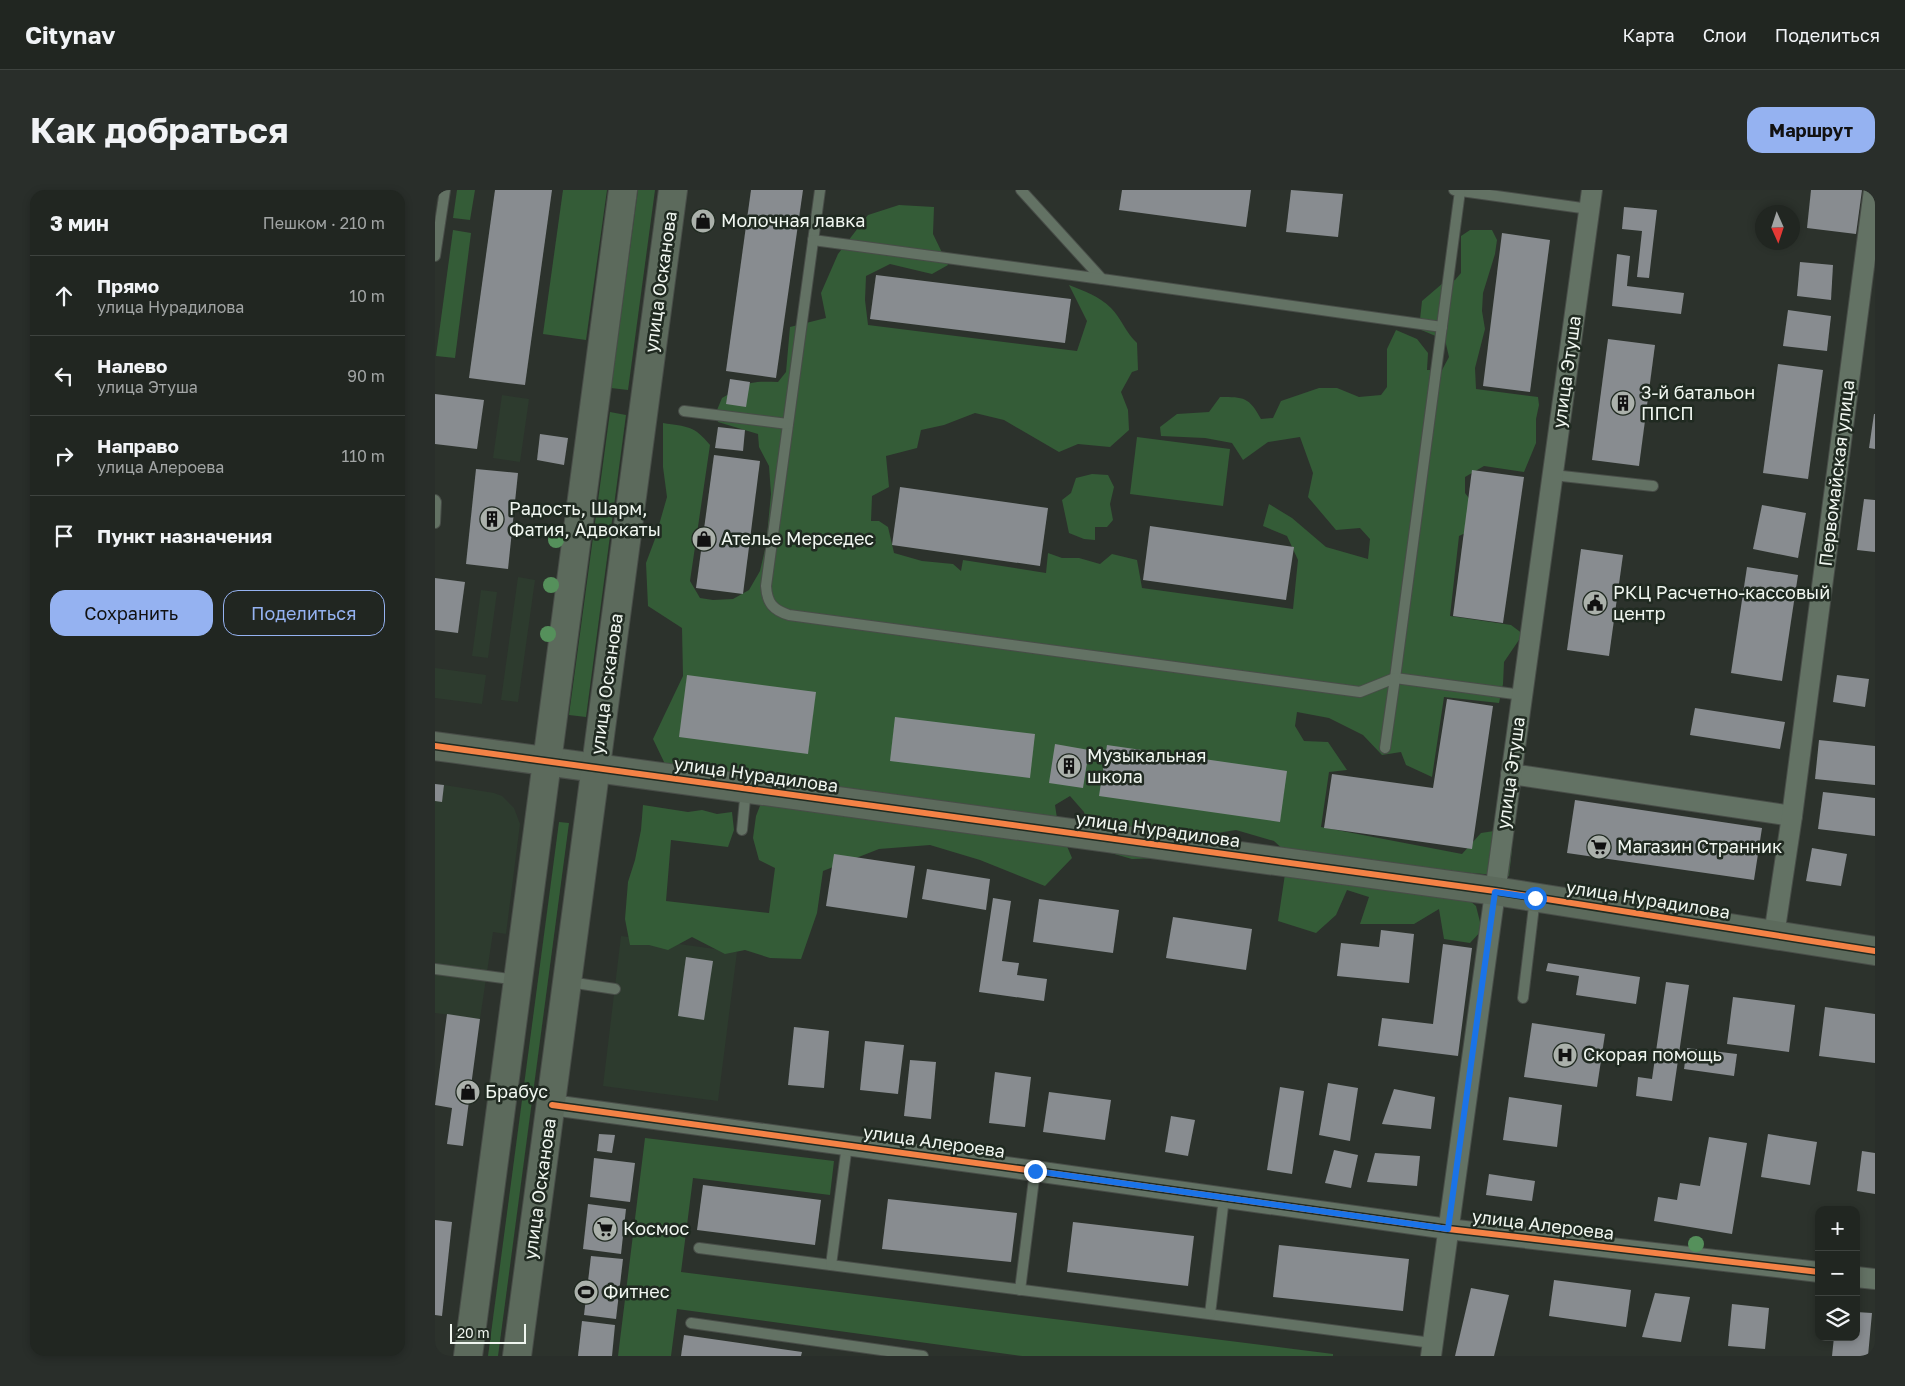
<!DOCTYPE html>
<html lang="ru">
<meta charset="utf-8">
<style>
:root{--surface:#212621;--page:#292e2a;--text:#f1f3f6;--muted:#a2a5a5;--line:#3e433f;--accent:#95b2f1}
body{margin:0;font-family:"Golos Text",sans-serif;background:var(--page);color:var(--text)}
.controls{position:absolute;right:15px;bottom:15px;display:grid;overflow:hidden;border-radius:10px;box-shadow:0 2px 8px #0003}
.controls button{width:45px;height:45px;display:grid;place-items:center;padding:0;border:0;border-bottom:1px solid var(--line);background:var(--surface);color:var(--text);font:25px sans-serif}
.compass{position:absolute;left:1320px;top:15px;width:45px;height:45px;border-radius:50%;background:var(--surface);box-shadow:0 2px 8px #0003;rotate:177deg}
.scale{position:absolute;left:15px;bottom:12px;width:76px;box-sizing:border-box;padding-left:5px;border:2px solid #f0f6f0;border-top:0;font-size:14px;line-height:18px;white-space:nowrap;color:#f0f6f0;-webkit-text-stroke:4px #202a21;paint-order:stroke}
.stop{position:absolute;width:15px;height:15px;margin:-11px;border:4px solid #1a73e8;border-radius:50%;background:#fff}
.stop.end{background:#1a73e8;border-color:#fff;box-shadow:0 1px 5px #0008}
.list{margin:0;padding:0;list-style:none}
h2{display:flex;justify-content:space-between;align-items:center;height:65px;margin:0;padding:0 20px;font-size:21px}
h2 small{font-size:16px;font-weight:400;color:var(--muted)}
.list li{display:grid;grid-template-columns:32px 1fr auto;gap:15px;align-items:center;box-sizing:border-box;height:80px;padding:0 20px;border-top:1px solid var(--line)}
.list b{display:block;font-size:19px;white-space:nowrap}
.list p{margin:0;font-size:16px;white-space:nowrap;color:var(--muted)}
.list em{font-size:16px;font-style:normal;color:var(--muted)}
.actions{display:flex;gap:10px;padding:15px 20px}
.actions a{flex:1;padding:11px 0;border:1px solid var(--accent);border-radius:15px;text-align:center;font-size:18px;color:var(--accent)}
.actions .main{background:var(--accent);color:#111}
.icon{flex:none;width:28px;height:28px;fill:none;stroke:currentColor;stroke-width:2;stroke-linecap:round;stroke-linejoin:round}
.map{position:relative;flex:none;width:1440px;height:1166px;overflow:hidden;border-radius:15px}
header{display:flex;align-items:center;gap:30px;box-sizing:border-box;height:70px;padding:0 25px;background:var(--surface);border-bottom:1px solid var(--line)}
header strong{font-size:24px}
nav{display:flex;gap:28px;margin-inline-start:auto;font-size:18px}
.intro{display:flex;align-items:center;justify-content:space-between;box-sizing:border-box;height:120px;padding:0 30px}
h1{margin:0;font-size:35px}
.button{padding:12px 22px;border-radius:15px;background:var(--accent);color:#111;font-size:18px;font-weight:700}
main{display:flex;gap:30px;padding:0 30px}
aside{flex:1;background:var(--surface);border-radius:15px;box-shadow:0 2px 8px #0003}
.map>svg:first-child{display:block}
</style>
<header>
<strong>Citynav</strong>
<nav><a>Карта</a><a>Слои</a><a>Поделиться</a></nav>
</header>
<div class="intro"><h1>Как добраться</h1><a class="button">Маршрут</a></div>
<main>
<aside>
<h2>3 мин<small>Пешком · 210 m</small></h2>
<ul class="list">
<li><svg class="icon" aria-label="ahead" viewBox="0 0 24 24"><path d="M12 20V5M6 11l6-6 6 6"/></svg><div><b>Прямо</b><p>улица Нурадилова</p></div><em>10 m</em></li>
<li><svg class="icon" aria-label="left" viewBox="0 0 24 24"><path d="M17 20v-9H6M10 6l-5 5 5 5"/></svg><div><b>Налево</b><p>улица Этуша</p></div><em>90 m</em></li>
<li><svg class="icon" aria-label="right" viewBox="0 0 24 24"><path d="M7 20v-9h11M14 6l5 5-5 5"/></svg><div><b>Направо</b><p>улица Алероева</p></div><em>110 m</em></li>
<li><svg class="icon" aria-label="arrive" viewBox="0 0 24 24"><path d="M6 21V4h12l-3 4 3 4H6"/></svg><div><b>Пункт назначения</b></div></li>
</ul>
<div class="actions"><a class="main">Сохранить</a><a>Поделиться</a></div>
</aside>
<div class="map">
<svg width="1440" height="1166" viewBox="0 0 1440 1166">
<rect width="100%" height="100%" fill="#2c322c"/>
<g fill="#2d3b2e">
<path d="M67,205l27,4 -9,63 -27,-4z"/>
<path d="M83,387l17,3 -17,122 -17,-2z"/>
<path d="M46,400l16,2 -9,66 -16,-2z"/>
<path d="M0,478l51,7 -4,29 -47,-6z"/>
<path d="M9,595l50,8 8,3 12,12 6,16 -14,110 -13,-2 -13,87 -45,-6v-212h7z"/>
<path d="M186,746l116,16 -19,149 -115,-15z"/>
</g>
<g fill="#345c37">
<path d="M22,0h18l-5,30 -17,-2z"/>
<path d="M128,0h44l-21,150 -43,-6z"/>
<path d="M203,0h17l-27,200 -17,-2z"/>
<path d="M464,15l35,2 -1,27 15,31 -16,9 -42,-10 -24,12 -1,24 3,25 209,26 10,-30 -18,-36c15,6 30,11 42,23 10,10 15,25 26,35l1,27 -6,2 -11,20 7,18 1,20 -19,17 -32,-3 -19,8 -55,-32 -29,-7 -31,12 -23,5 -4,18 -31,8 3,31 -17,9 -1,25h8l9,6 6,26 28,8 31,3 8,7 2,-11 83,13 2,-20 14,5h17l21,6 12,-10 25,6 5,28 151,21 5,-49 -11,-24 -24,-10 6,-22 23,14 34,29 42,12 2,-20 -10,-11 -24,2 -28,-33 5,-24 -13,-36 -32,5 -25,18 -11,-17 -27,-5 -44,-2 -1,-9 17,-13 32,-2 11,-15c24,0 29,0 41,22l12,-1 8,-17 38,-13h18l22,9 22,-2 6,-8v-38l9,-19 21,9 11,14 -1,17h15l7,-13 -4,-17 -26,-11 3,-28 21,-18 12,-3 6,-7v-37l9,-6h22l5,10 -2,14 -12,39 -1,18 3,18 -10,39 1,21 62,8 1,8 -3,14v24l-12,29 -40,-6 -19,11v16l16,21 -1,12 -21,10 -9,80 61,9 12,9 -19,28 -1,22 -4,19 -55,-6 -12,80 -26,-12 -5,-13 -19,3 -19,-20 -34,-17 -32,-6 -2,14 9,15 24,1 19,28 -18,2 -8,55 141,27 19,-21 13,-2 18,19 -3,26 -50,-4 3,22 14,12 6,24 -12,13 -26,-4 -5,-30 -25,15h-54l9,-27 -22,-7 -11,25 -20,18 -38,-12 10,-67 -14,-13 -38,-11 -38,6 -4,21 -62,2 -39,-11 -9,-36 -14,-16 -15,9 3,20 14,33 -27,28 -65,-26 -50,-15 -51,4 -56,22 -6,42 -16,46 -31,-1 -25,-8 -20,4 -33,-17 -24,13 -19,-5h-19l-5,-26 3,-37 7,-22 6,-30 2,-25 45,7 14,-2 15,4 15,-2 2,18 -6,17 -57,-7 -5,61 103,12 6,-45 -16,-8 -6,-22 3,-22 7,-18 -6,-22 -92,-12 -12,-25 30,-63 -1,-48 -34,-22 -2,-43 9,-24 12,-42 -4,-30v-44c24,4 31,2 47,22l-20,136 10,17 13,2 20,-1 16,-9 11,-19 6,-26 5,-51 -2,-28 -10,-19 -1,-13 -40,-12 -1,-12 5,-12c6,-3 11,-7 17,-10 12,-8 26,-6 39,-6l8,-10 4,-45 36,-9 -5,-25 17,-39 30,-39z"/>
<path d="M18,40l18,3 -16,125 -19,-2z"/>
<path d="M175,222l16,3 -40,302 -17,-2z"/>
<path d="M702,247l93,12 -7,57 -93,-12z"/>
<path d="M657,284l16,1 6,12 -4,17 3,16 -6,7h-12v13l-11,-1 -15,-6 -7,-33 9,-7 5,-15z"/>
<path d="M124,632l10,1 -71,533h-10z"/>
<path d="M210,948l189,23 -4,34 -137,-17 -12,94 652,82v2h-311l-345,-47 -6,47h-53z"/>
</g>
<g fill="#888c90">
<path d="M60,0h57l-27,195 -56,-7z"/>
<path d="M316,0h52l-27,188 -50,-7z"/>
<path d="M687,0h129l-5,37 -127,-17z"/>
<path d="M856,0l52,4 -5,43 -52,-5z"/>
<path d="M1376,0h51l-6,44 -49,-6z"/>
<path d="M1189,17l33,3 -8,68 -12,-1 5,-46 -20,-2z"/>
<path d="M265,23l7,1 -2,15 -7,-1z"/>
<path d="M1067,43l48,7 -20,152 -47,-6z"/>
<path d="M1182,64l13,2 -3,30 57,7 -3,21 -69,-8z"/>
<path d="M1365,72l33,3 -2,35 -34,-4z"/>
<path d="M441,85l195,24 -6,44 -195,-24z"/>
<path d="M1353,120l43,6 -4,35 -44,-5z"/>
<path d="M1173,149l47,6 -16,121 -47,-6z"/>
<path d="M1343,174l45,6 -15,109 -45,-6z"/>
<path d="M295,189l20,3 -4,25 -20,-3z"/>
<path d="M0,204l49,6 -7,49 -42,-5z"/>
<path d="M1439,224h1v35l-6,-1z"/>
<path d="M283,237l27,3 -2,21 -28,-3z"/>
<path d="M105,244l28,4 -4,27 -27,-5z"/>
<path d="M279,265l46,6 -17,133 -47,-6z"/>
<path d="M41,279l42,4 -10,96 -42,-5z"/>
<path d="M1037,280l52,7 -21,146 -50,-7z"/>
<path d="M465,297l148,21 -8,58 -148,-21z"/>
<path d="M1429,309l11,1v52l-18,-2z"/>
<path d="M1327,315l44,8 -8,45 -45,-9z"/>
<path d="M715,336l144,21 -8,53 -143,-20z"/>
<path d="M1146,359l42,6 -14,101 -42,-6z"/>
<path d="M1312,377l51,8 -16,106 -51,-8z"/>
<path d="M0,388l30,4 -7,51 -23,-3z"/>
<path d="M252,485l129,17 -8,62 -129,-17z"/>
<path d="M1402,485l32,4 -4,28 -32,-5z"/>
<path d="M1012,509l46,7 -21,143 -148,-21 8,-54 101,14z"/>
<path d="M1260,518l90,14 -5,27 -90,-14z"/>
<path d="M460,527l140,17 -5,44 -140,-17z"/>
<path d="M1384,550l56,6v39l-60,-6z"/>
<path d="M620,554l34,6 -6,38 -34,-5z"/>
<path d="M672,555l180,26 -7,51 -181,-26z"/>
<path d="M0,594l9,1 -2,17 -7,-1z"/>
<path d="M1388,602l52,6v38l-57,-7z"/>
<path d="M1140,610l187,28 -8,52 -187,-27z"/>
<path d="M1377,658l35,6 -6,32 -35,-5z"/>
<path d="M399,664l81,12 -8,52 -81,-12z"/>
<path d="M492,679l63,10 -4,31 -64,-11z"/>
<path d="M558,708l18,3 -9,60 17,2 -2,12 30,4 -3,22 -65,-9z"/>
<path d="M604,709l80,11 -6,43 -80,-11z"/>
<path d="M738,727l79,12 -6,41 -80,-12z"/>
<path d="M946,740l33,4 -5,49 -72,-7 4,-33 38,4z"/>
<path d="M1008,754l29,4 -14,108 -80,-10 4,-28 51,6z"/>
<path d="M251,767l27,4 -9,59 -26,-4z"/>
<path d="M1113,773l92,14 -4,27 -60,-9 3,-19 -33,-5z"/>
<path d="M1231,792l23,3 -17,116 -36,-5 2,-19 14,2z"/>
<path d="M1298,807l62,8 -6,47 -62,-8z"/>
<path d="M1390,817l50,7v49l-56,-7z"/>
<path d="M12,824l33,5 -17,127 -16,-2 5,-36 -17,-3z"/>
<path d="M1097,833l73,11 -8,53 -73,-10z"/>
<path d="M359,837l35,4 -5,57 -36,-3z"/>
<path d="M430,851l39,4 -6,49 -38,-4z"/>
<path d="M1252,858l50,6 -3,22 -50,-7z"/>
<path d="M475,870l26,2 -5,57 -27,-3z"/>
<path d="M560,882l36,5 -6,50 -36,-4z"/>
<path d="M893,893l30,5 -8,53 -31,-6z"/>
<path d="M845,897l24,4 -12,83 -25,-4z"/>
<path d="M959,899l41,8 -4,32 -49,-5z"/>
<path d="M614,902l62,8 -6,40 -62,-8z"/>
<path d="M1074,907l53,8 -5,42 -54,-7z"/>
<path d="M736,926l24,4 -7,36 -23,-4z"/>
<path d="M164,944l16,1 -3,18 -15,-2z"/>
<path d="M1333,944l49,8 -7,43 -49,-8z"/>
<path d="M1274,947l38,6 -15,91 -78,-13 4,-24 19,3 3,-17 20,3z"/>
<path d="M899,960l24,5 -7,33 -26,-5z"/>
<path d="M1427,961l13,2v41l-18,-3z"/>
<path d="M940,963l45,3 -3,30 -50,-4z"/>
<path d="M159,968l41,5 -5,39 -40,-5z"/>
<path d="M1054,984l46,7 -3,20 -46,-6z"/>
<path d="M268,995l118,15 -6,45 -118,-15z"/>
<path d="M453,1009l129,14 -6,49 -129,-13z"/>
<path d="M153,1014l38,5 -5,45 -38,-5z"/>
<path d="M0,1030l17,2 -10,94 -7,-1z"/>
<path d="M638,1032l121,14 -6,50 -121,-14z"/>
<path d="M844,1055l130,14 -6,52 -130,-14z"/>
<path d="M156,1066l32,3 -7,60 -32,-4z"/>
<path d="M1119,1090l77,10 -5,37 -77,-11z"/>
<path d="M1036,1098l38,7 -15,61h-39z"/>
<path d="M1220,1103l35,4 -9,45 -39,-5z"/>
<path d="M1297,1114l37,4 -4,41 -37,-3z"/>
<path d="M1421,1122l16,1 -4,43h-36l2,-19h22z"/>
<path d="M147,1131l33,4 -3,31h-34z"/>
<path d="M249,1145l118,17 -1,4h-120z"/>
</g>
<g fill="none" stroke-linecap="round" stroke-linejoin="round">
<defs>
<g id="lane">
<path d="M385,0l-54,396c1,17 7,24 23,29l571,77 35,-14"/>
<path d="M586,0l81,89 340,48"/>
<path d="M1019,0l135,19"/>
<path d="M1025,1l-65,487 127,17"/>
<path d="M378,50l289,39"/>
<path d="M0,66l10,-66"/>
<path d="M249,221l104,13"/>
<path d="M1118,285l100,11"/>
<path d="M0,310l1,2 -1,21"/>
<path d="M950,558l10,-70"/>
<path d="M307,640l4,-41"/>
<path d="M0,779l82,11"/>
<path d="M134,792l46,7"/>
<path d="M1088,808l12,-100"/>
<path d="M264,1058l733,95"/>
<path d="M396,1075l16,-120"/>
<path d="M585,1100l15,-119"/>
<path d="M775,1124l14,-116"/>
<path d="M256,1133l232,33"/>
</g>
<g id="street">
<path d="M1076,584l281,42"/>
<path d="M1339,745l18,-119 82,-626"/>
<path d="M117,915l483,66 413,58 371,43"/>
<path d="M1421,1087l19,2"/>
<path d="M996,1166l161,-1166"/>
</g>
<g id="secondary">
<path d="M0,556l1060,145 380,60"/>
<path d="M33,1166l155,-1166"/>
<path d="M82,1166l156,-1166"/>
</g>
</defs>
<use href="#lane" stroke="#484d48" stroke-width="12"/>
<use href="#street" stroke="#484d48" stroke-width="22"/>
<use href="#secondary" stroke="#484d48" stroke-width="30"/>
<use href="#lane" stroke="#637264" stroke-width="10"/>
<use href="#street" stroke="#637264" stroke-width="20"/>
<use href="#secondary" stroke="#5c6a5c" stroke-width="28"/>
<defs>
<g id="cycleway">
<path d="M0,556l1060,145 380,60"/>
<path d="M117,915l483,66 413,58 371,43"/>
</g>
</defs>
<use href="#cycleway" stroke="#202a21" stroke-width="9"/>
<use href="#cycleway" stroke="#f48246" stroke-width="6"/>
</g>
<g fill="#55905b">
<circle cx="121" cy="350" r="8"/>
<circle cx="116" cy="395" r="8"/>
<circle cx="113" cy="444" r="8"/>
<circle cx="1261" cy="1054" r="8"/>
</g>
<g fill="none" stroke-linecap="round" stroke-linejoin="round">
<path stroke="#1a73e8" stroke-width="6" d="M600,981l413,58 47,-337 40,6"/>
</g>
<defs>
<symbol id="shop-disc" viewBox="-11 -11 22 22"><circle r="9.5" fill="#abb1ab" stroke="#202a21"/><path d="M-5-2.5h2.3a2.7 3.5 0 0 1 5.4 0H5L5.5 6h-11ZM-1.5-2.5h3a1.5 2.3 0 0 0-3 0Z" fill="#111"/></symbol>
<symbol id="building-disc" viewBox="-11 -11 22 22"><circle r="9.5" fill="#abb1ab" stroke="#202a21"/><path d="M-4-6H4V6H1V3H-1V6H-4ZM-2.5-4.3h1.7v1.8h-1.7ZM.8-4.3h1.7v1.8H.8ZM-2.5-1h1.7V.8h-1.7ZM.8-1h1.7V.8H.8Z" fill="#111"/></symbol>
<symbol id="civic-disc" viewBox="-11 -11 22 22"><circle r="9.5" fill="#abb1ab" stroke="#202a21"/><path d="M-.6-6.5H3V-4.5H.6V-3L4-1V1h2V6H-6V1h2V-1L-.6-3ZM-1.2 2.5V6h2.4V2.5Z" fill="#111"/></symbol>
<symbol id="supermarket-disc" viewBox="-11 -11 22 22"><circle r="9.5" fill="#abb1ab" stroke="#202a21"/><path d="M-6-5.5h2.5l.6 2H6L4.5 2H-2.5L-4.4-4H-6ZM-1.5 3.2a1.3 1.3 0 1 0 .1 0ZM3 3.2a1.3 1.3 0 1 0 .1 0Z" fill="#111"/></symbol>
<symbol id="hospital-disc" viewBox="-11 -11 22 22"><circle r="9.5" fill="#abb1ab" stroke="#202a21"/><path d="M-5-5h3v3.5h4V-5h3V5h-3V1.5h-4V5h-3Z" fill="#111"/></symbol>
<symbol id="stadium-disc" viewBox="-11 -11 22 22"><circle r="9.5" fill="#abb1ab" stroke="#202a21"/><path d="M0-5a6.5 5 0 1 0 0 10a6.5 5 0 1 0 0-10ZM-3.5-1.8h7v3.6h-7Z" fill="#111"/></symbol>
</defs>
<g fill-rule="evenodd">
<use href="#shop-disc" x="254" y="17" width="28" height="28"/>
<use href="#building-disc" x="1174" y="199" width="28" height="28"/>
<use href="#building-disc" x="43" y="315" width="28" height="28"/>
<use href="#shop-disc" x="255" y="335" width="28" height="28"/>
<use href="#civic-disc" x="1146" y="399" width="28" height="28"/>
<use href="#building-disc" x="620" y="562" width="28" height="28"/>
<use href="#supermarket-disc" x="1150" y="643" width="28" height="28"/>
<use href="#hospital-disc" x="1116" y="851" width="28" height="28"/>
<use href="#shop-disc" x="19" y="888" width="28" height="28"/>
<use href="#supermarket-disc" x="156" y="1025" width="28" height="28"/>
<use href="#stadium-disc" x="137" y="1088" width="28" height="28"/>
</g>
<g text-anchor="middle" stroke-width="5" stroke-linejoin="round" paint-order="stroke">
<g font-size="18" fill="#f0f6f0" stroke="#202a21" text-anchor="start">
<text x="286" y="37">Молочная лавка</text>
<text x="1206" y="209">3-й батальон<tspan x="1206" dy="21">ППСП</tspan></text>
<text x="74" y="325">Радость, Шарм,<tspan x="74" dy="21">Фатия, Адвокаты</tspan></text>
<text x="286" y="355">Ателье Мерседес</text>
<text x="1178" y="409">РКЦ Расчетно-кассовый<tspan x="1178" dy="21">центр</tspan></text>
<text x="652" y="572">Музыкальная<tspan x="652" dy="21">школа</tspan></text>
<text x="1182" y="663">Магазин Странник</text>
<text x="1148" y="871">Скорая помощь</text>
<text x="50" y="908">Брабус</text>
<text x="188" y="1045">Космос</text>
<text x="168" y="1108">Фитнес</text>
</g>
<g font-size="18" fill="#f0f6f0" stroke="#202a21">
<text transform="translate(226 92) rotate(-82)" y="6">улица Осканова</text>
<text transform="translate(1132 182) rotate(-82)" y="6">улица Этуша</text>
<text transform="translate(1402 283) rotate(-83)" y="6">Первомайская улица</text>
<text transform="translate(172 494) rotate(-82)" y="6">улица Осканова</text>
<text transform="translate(1076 583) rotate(-82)" y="6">улица Этуша</text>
<text transform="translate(321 585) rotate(8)" y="6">улица Нурадилова</text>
<text transform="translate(723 640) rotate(8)" y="6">улица Нурадилова</text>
<text transform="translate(1213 710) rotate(9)" y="6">улица Нурадилова</text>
<text transform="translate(499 952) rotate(8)" y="6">улица Алероева</text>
<text transform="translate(105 999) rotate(-82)" y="6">улица Осканова</text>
<text transform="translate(1108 1035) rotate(7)" y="6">улица Алероева</text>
</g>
</g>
</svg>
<div class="controls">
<button>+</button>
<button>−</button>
<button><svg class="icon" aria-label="layers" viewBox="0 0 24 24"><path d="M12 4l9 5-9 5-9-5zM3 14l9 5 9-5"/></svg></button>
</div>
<svg class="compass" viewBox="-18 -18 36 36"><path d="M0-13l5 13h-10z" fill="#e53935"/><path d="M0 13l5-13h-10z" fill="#a2a5a5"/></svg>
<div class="scale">20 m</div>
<div class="stop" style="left:1100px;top:708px"></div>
<div class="stop end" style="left:600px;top:981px"></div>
</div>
</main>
